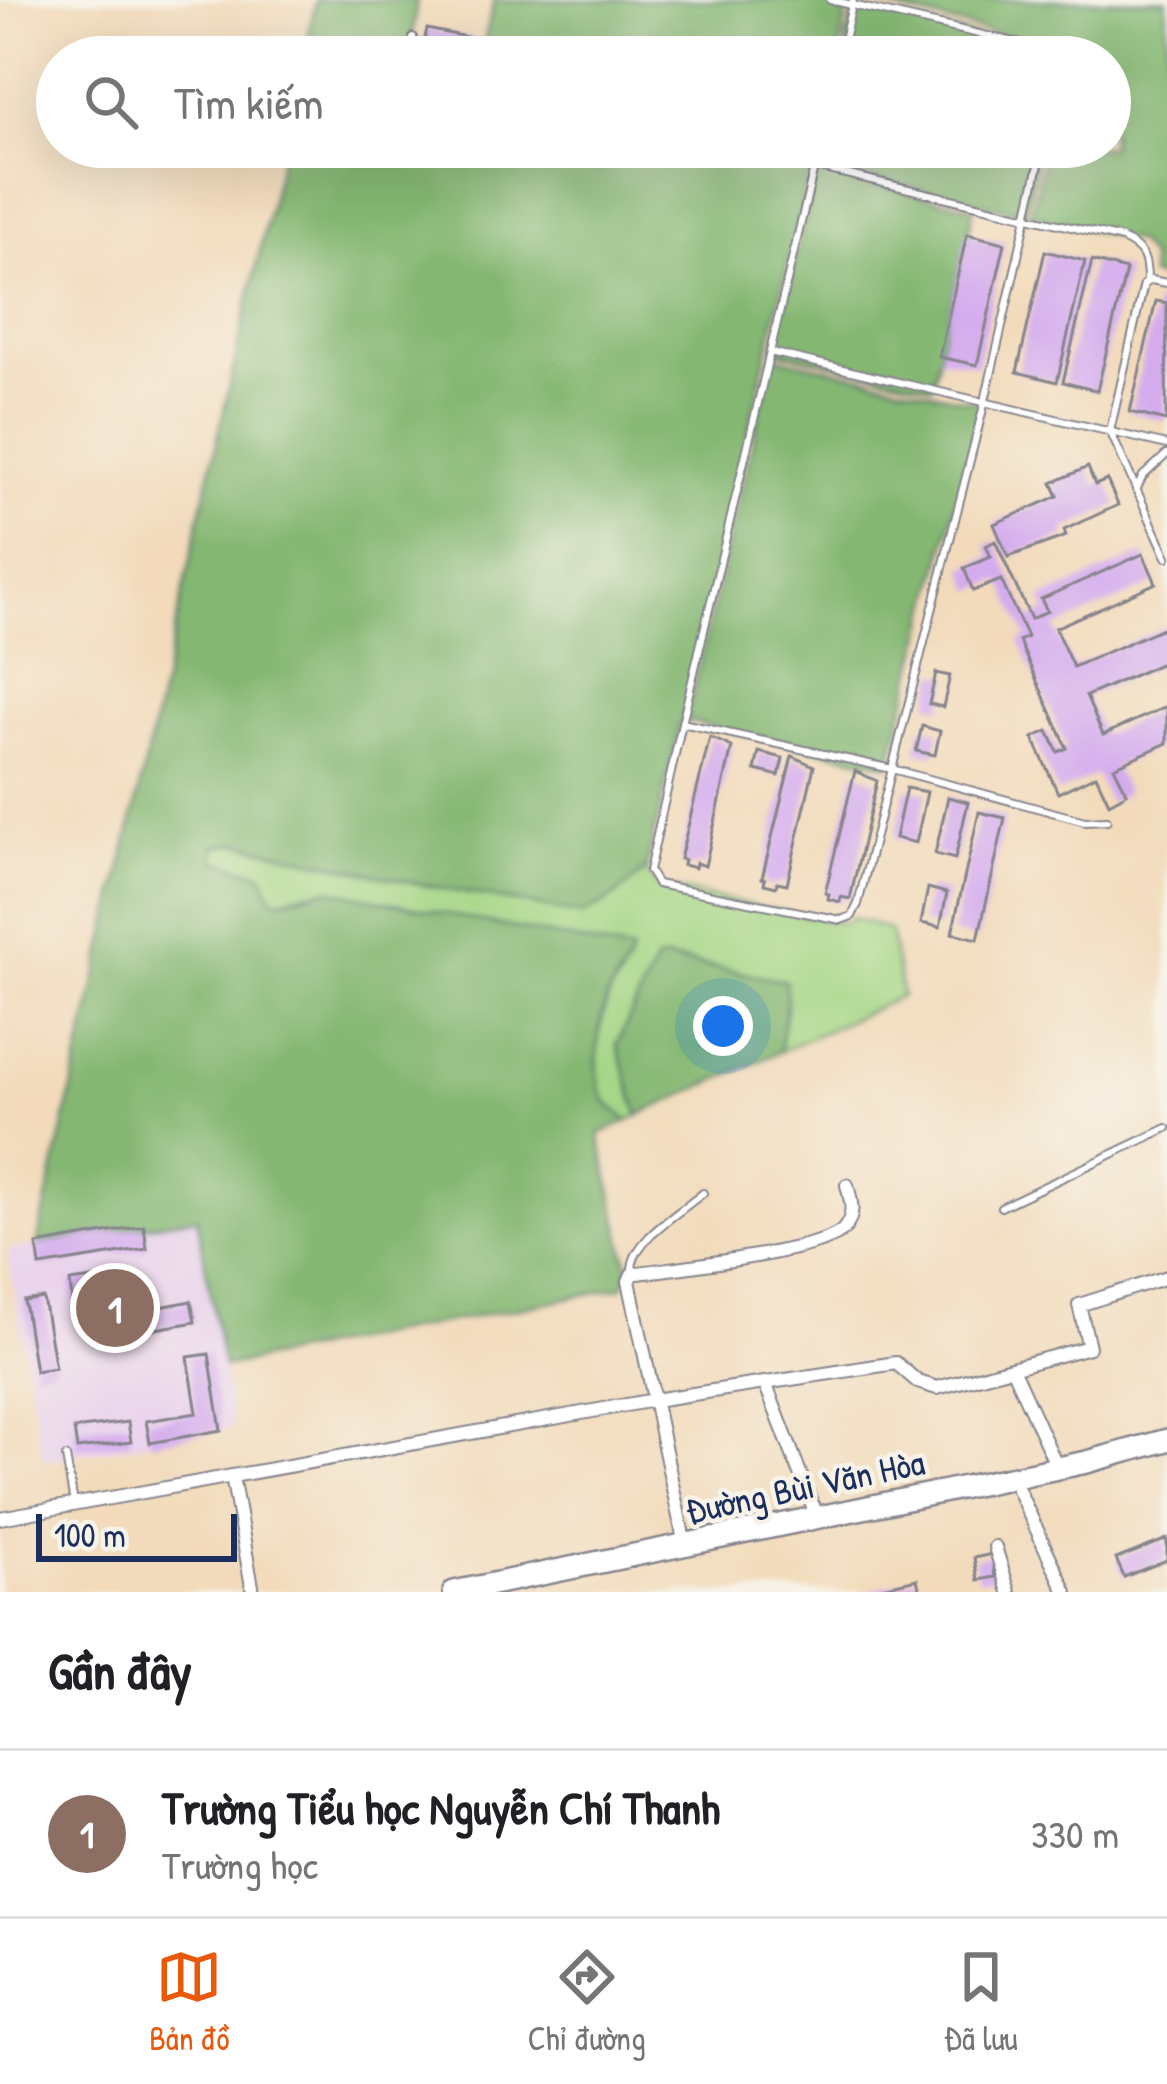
<!DOCTYPE html>
<html lang="vi">
<meta charset="utf-8">
<style>
:root{--surface:#fff;--page:#f6f6f6;--text:#202124;--muted:#757577;--line:#e0e0e0;--accent:#ea580c}
body{margin:0;font-family:"Patrick Hand",sans-serif;background:var(--page);color:var(--text)}
.scale{position:absolute;left:36px;bottom:30px;width:201px;box-sizing:border-box;padding-left:12px;border:6px solid #1b2f5e;border-top:0;font-size:33px;line-height:42px;white-space:nowrap;color:#1b2f5e;-webkit-text-stroke:9px #f7f3e8;paint-order:stroke}
.you{position:absolute;left:723px;top:1026px;width:42px;height:42px;margin:-30px;border:9px solid #fff;border-radius:50%;background:#1a73e8;box-shadow:0 0 0 18px #1a73e833}
.badge{display:grid;place-items:center;width:78px;height:78px;border-radius:50%;background:var(--accent);color:#fff;font-size:39px;font-weight:700}
.pin{position:absolute;translate:-50% -50%;border:6px solid #fff;box-shadow:0 3px 12px #0006}
.list{margin:0;padding:0;list-style:none}
h2{display:flex;justify-content:space-between;align-items:center;height:156px;margin:0;padding:0 48px;font-size:51px}
h2 small{font-size:39px;font-weight:400;color:var(--muted)}
.list li{display:grid;grid-template-columns:78px 1fr auto;gap:36px;align-items:center;box-sizing:border-box;height:168px;padding:0 48px;border-top:3px solid var(--line)}
.list b{display:block;font-size:45px;white-space:nowrap}
.list p{margin:0;font-size:39px;white-space:nowrap;color:var(--muted)}
.list em{font-size:39px;font-style:normal;color:var(--muted)}
.icon{flex:none;width:66px;height:66px;fill:none;stroke:currentColor;stroke-width:2;stroke-linecap:round;stroke-linejoin:round}
.map{position:relative;flex:none;width:1167px;height:1592px;overflow:hidden}
.search{position:absolute;background:var(--surface);box-shadow:0 12px 48px #0002;left:36px;right:36px;top:36px;height:132px;display:flex;align-items:center;gap:30px;box-sizing:border-box;padding:0 42px;border-radius:66px;color:var(--muted);font-size:45px}
.sheet{height:324px;background:var(--surface)}
nav{display:flex;justify-content:space-around;align-items:center;box-sizing:border-box;height:168px;border-top:3px solid var(--line);background:var(--surface);font-size:33px;color:var(--muted)}
nav a{display:grid;justify-items:center;gap:6px}
nav .on{color:var(--accent)}
.map>svg:first-child{display:block}
</style>
<div class="map">
<svg width="1167" height="1592" viewBox="0 0 1167 1592">
<rect width="100%" height="100%" fill="#f7f3e8"/>
<filter id="ink" filterUnits="userSpaceOnUse"><feTurbulence type="fractalNoise" baseFrequency=".00833" numOctaves="2"/><feDisplacementMap in="SourceGraphic" scale="24" xChannelSelector="R" yChannelSelector="G"/><feConvolveMatrix kernelMatrix="1 2 1 2 8 2 1 2 1" color-interpolation-filters="sRGB"/></filter>
<filter id="wash" filterUnits="userSpaceOnUse"><feTurbulence type="fractalNoise" baseFrequency=".004" numOctaves="4" result="noise"/><feDisplacementMap in="SourceGraphic" scale="48" xChannelSelector="R" yChannelSelector="G"/><feGaussianBlur stdDeviation="2.7" result="paint"/><feColorMatrix in="noise" values="0 0 0 0 0 0 0 0 0 0 0 0 0 0 0 0 0 1.4 0 .05"/><feComposite in="paint" operator="in"/></filter>
<g filter="url(#wash)">
<rect width="100%" height="100%" fill="#f2daba"/>
<path fill="#e9d1ed" d="M197,1217l36,211 -190,33 -36,-211z"/>
<path fill="#a5d685" stroke="#608272" stroke-width="3" d="M239,843l180,41 164,30 28,-15 35,-29 10,16 185,37 13,-5 36,12 12,66 -123,56 8,-51 -3,-20 -106,-21 -43,49 -18,35 22,71 -11,6c-6,-7 -17,-14 -22,-21 -19,-27 -6,-100 15,-123l-313,-86 -29,9 -8,-4 -8,-22 -47,-13 -1,-16z"/>
<g fill="#84b772" stroke="#507368" stroke-width="3">
<path d="M316,0h101l-7,57h-106z"/>
<path d="M494,0h321l33,8 -11,49h-356z"/>
<path d="M857,0h310v280l-17,-4v-17l-14,-17 -105,-27 15,-68h64v-90h-54l-15,-12z"/>
<path d="M854,9l186,42 9,6h-206z"/>
<path d="M283,147h435l92,22 -164,701 -35,29 -28,16 -164,-31 -180,-41 -24,3 1,15 47,13 8,22 8,4 47,-11 305,63c-3,16 -10,21 -18,34 -15,22 -23,92 -7,115 5,6 16,13 22,20l-29,13 30,137 -6,16 -400,80 -26,-150 -160,28z"/>
<path d="M822,147h218l-15,67 -208,-49z"/>
<path d="M816,171l158,37 -42,178 -158,-36z"/>
<path d="M773,356l208,47 -91,362 -204,-44z"/>
<path d="M666,959l119,22 2,20 -8,51 -140,63 -22,-71 39,-83z"/>
</g>
<g id="blocks">
<g fill="#d4acee">
<path d="M427,29l49,10 -4,18 -49,-10z"/>
<path d="M967,234l38,9 -28,122 -38,-8z"/>
<path d="M1045,251l40,10 -28,121 -40,-10z"/>
<path d="M1092,261l34,9 -29,121 -34,-9z"/>
<path d="M1156,301l11,2 -1,118 -36,-9z"/>
<path d="M1088,467l7,18 12,-5 11,25 -54,25 2,6 -58,21 -14,-33 64,-28 -6,-13z"/>
<path d="M995,541l36,78 16,-8 -6,-12 102,-45 13,29 -101,45 18,39 94,-41v35l-81,35 17,39 64,-29v37l-53,24 13,26 -18,10 -13,-28 -38,18 -25,-55 15,-7 10,21 9,-4 -48,-107 8,-4 -26,-57 -28,11 -9,-23 27,-11 -5,-11z"/>
<path d="M936,673l14,3 -7,31 -14,-3z"/>
<path d="M922,726l18,5 -5,24 -19,-4z"/>
<path d="M710,737l22,10 -27,119 -9,-3 -1,5 -12,-3 1,-5 -4,-1z"/>
<path d="M759,752l24,6 -4,18 -24,-6z"/>
<path d="M792,756l22,10 -27,118 -10,-2 -1,5 -12,-3 1,-5 -3,-1z"/>
<path d="M855,771l22,10 -27,118 -9,-2 -1,5 -12,-3 1,-5 -4,-1z"/>
<path d="M906,788l21,4 -11,51 -21,-5z"/>
<path d="M948,797l20,5 -13,57 -20,-5z"/>
<path d="M979,812l26,6 -27,121 -26,-6z"/>
<path d="M928,888l19,5 -7,34 -19,-4z"/>
<path d="M144,1226l3,23 -107,17 -3,-21z"/>
<path d="M122,1275l2,18 -52,7 -2,-18z"/>
<path d="M43,1298l12,70 -20,3 -11,-70z"/>
<path d="M191,1301l4,21 -62,11 -3,-20z"/>
<path d="M209,1354l12,76 -71,13 -4,-22 51,-8 -9,-56z"/>
<path d="M128,1422l3,20 -54,7 -3,-20z"/>
<path d="M1167,1539v21l-43,17 -8,-18z"/>
<path d="M992,1554l3,23 -17,3 -4,-22z"/>
<path d="M917,1579l3,13h-52v-2z"/>
</g>
</g>
</g>
<g filter="url(#ink)">
<use href="#blocks" fill-opacity="0" stroke="#86848c" stroke-width="3"/>
<g fill="none" stroke-linecap="round" stroke-linejoin="round">
<defs>
<g id="lane">
<path d="M830,0l22,5 1,-5"/>
<path d="M413,37v20"/>
<path d="M840,57l12,-52 188,43 13,9"/>
<path d="M730,147l392,92c22,10 25,19 25,42"/>
<path d="M819,147l-49,205 397,93"/>
<path d="M1167,283l-16,-3 -7,4 -34,147 57,126"/>
<path d="M770,352l-88,371 210,46 93,-368 58,-254"/>
<path d="M1136,490l7,-14 24,-22"/>
<path d="M682,723l-33,148 8,13 184,36 11,-4 6,-12 34,-135 193,52 22,-1"/>
<path d="M1001,1207l166,-79"/>
<path d="M632,1271c-1,-31 49,-59 71,-78"/>
<path d="M66,1457l8,47"/>
</g>
<g id="street">
<path d="M1012,1368l46,101"/>
<path d="M765,1383l52,134"/>
<path d="M232,1476l21,116"/>
<path d="M1012,1477l54,115"/>
<path d="M0,1518l654,-118 242,-37 22,19 19,6 152,-41 -10,-42 88,-28"/>
<path d="M685,1545l-56,-264 3,-7c38,-6 193,-22 212,-45 12,-15 7,-28 3,-44"/>
<path d="M995,1547l14,45"/>
</g>
<path id="primary" d="M454,1592l633,-130 80,-22"/>
</defs>
<use href="#lane" stroke="#86848c" stroke-width="10"/>
<use href="#street" stroke="#86848c" stroke-width="16"/>
<use href="#primary" stroke="#86848c" stroke-width="26"/>
<use href="#lane" stroke="#fff" stroke-width="6"/>
<use href="#street" stroke="#fff" stroke-width="12"/>
<use href="#primary" stroke="#fff" stroke-width="21"/>
</g>
</g>
<g text-anchor="middle" stroke-width="9" stroke-linejoin="round" paint-order="stroke">
<g font-size="36" fill="#1b2f5e" stroke="#f7f3e8">
<text transform="translate(805 1486) rotate(-12)" y="13">Đường Bùi Văn Hòa</text>
</g>
</g>
</svg>
<div class="scale">100 m</div>
<div class="you"></div>
<div class="pin badge" style="left:115px;top:1308px;background:#8d6e63">1</div>
<div class="search"><svg class="icon" aria-label="search" viewBox="0 0 24 24"><circle cx="10" cy="10" r="6"/><path d="M15 15l6 6"/></svg>Tìm kiếm</div>
</div>
<section class="sheet">
<h2>Gần đây<small></small></h2>
<ul class="list">
<li><span class="badge" style="background:#8d6e63">1</span><div><b>Trường Tiểu học Nguyễn Chí Thanh</b><p>Trường học</p></div><em>330 m</em></li>
</ul>
</section>
<nav>
<a class="on"><svg class="icon" aria-label="map" viewBox="0 0 24 24"><path d="M3 6l6-2 6 2 6-2v14l-6 2-6-2-6 2zM9 4v14M15 6v14"/></svg>Bản đồ</a>
<a><svg class="icon" aria-label="directions" viewBox="0 0 24 24"><path d="M12 3l9 9-9 9-9-9zM9 14v-3h6M13 9l2 2-2 2"/></svg>Chỉ đường</a>
<a><svg class="icon" aria-label="saved" viewBox="0 0 24 24"><path d="M7 4h10v16l-5-4-5 4z"/></svg>Đã lưu</a>
</nav>
